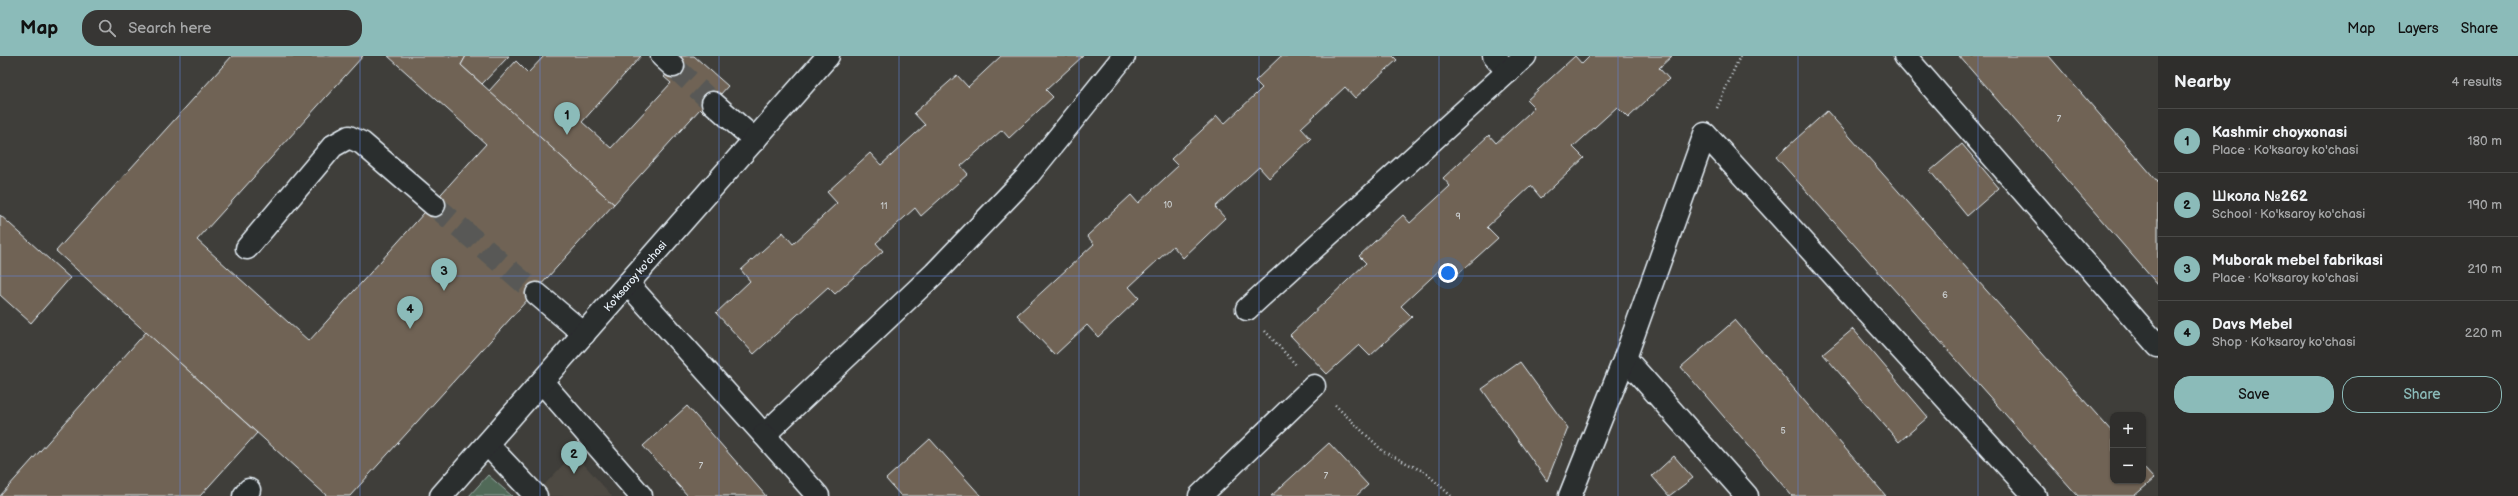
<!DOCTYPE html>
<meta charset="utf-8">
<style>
:root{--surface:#2f2e2c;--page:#373634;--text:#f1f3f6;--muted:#a7a8a9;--line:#4a4a48;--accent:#8bbbb9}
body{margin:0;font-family:"Balsamiq Sans",sans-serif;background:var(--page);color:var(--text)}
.controls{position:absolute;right:12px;bottom:12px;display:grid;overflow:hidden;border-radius:8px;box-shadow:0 1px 3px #0004}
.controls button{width:36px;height:36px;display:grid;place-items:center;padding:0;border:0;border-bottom:1px solid var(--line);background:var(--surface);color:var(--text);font:20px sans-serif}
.you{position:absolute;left:1448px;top:217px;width:14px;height:14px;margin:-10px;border:3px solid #fff;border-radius:50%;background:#1a73e8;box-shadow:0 0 0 6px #1a73e833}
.badge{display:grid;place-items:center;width:26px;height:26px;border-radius:50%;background:var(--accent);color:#111;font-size:13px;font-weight:700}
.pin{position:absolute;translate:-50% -33px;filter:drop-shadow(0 1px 2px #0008)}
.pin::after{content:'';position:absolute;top:21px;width:14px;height:12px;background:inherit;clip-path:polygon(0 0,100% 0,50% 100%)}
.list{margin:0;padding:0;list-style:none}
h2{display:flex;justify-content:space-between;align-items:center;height:52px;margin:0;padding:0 16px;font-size:17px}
h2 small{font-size:13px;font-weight:400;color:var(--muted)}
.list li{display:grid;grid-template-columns:26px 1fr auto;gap:12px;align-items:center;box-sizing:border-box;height:64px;padding:0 16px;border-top:1px solid var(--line)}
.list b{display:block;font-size:15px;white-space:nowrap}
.list p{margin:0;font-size:13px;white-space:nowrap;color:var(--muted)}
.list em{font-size:13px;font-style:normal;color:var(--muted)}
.actions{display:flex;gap:8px;padding:12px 16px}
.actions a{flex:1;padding:9px 0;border:1px solid var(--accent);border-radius:16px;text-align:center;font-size:14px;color:var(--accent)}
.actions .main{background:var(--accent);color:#111}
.icon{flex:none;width:22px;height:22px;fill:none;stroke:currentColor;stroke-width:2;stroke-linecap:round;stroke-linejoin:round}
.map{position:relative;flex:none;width:2158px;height:440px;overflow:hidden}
header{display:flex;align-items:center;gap:24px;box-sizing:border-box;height:56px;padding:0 20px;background:var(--accent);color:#111}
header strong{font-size:19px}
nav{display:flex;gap:22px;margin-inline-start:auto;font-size:14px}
.search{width:280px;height:36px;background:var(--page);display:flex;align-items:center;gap:10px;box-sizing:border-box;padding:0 14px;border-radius:16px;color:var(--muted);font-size:15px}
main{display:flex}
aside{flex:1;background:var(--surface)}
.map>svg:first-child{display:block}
</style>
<header>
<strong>Map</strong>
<div class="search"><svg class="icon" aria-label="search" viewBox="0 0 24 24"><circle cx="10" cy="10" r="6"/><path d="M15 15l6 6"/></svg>Search here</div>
<nav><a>Map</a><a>Layers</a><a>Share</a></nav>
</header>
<main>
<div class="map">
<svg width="2158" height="440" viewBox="0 0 2158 440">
<rect width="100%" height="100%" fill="#3f3e3a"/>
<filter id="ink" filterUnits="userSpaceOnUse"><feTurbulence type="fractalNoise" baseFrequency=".025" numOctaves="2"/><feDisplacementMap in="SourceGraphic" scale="8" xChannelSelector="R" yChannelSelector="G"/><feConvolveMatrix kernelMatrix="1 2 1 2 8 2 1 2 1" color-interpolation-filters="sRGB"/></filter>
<g filter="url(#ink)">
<path fill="#4d4942" d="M574,397l38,43h-78z"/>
<path fill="#516a58" stroke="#9caea8" d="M488,419l24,21h-43z"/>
<g fill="#6f6455" stroke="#e8f1f8">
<path d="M232,0h131l-166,184 112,101 177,-197 -98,-88h78l-5,9 153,139 -264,292h-23l-271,-245z"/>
<path d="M466,0h43l-27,28 -21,-19z"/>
<path d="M544,0h97l-59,66 29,26 60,-65 -7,-6 18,-21h12l34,30 -24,27 -4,-4 -86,95 -125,-113 27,-30 12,12z"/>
<path d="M1001,0h82l-37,34 7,7 -44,41 -7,-8 -41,36 7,8 -47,42 -6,-8 -39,35 7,8 -48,43 -7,-7 -74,67 -38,-41 34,-32 -9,-11 42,-38 10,12 44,-41 -10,-11 43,-39 11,12 44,-40 -11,-12 43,-38 11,12z"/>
<path d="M1281,0h112l4,4 -42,38 -10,-11 -44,41 10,11 -42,39 -10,-11 -44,40 10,11 -42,40 -10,-12 -44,41 10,11 -41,39 -11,-12 -32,30 -38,-40 77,-71 -7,-8 44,-41 7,8 40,-37 -7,-7 46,-43 7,8 32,-30 6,-6 -7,-7z"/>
<path d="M1575,0l7,8 8,-8h82l-13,12 10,11 -41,39 -11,-11 -44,40 11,11 -43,40 -10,-12 -44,41 11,11 -43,39 -10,-12 -44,41 11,11 -42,39 -11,-11 -32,29 -37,-39 76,-72 -7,-7 44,-41 7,8 40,-37 -7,-8 46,-43 7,8 32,-29 6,-7 -7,-7z"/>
<path d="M1959,0h90l109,126v103z"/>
<path d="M1827,55l286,322v48h30v-14l11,12 -20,17h-56l-302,-339z"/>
<path d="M1962,88l37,44 -32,28 -37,-45z"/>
<path d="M0,159l70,63 -39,45 -31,-28z"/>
<path d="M1735,264l151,176h-94l-111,-129z"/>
<path d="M1853,273l75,88 -29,25 -76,-88z"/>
<path d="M146,276l111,101 -57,63h-200z"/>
<path d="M1520,306l48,66 -21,53 -65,-92z"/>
<path d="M687,350l24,27 55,63h-78l-45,-50z"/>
<path d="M930,383l51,57h-80l-15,-17z"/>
<path d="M1329,387l39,42 -12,11h-85z"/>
<path d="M1674,400l19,22 -24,18 -17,-20z"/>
</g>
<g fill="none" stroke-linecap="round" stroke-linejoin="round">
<g stroke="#585956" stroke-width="22" stroke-dasharray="22 11" stroke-linecap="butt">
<path d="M673,10l40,37"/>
<path d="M434,149l103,89"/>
</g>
<defs>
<g id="minor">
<path d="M662,0l11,10"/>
<path d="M1494,0l14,16"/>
<path d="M1905,0l253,290"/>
<path d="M713,47l42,37"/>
<path d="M247,192l86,-102 16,-9 13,6 72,62"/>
<path d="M628,228l136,151 171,-162 91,-95 98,-122"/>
<path d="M537,238l47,40"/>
<path d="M1247,253l278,-253"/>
<path d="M1625,302l122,138"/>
<path d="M542,326l99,114"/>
<path d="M764,379l54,61"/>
<path d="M487,388l49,52"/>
<path d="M244,440l5,-6"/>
<path d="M441,440l387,-440"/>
<path d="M1200,440l114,-110"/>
<path d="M1570,440l55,-138 80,-224 330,362"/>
</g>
</defs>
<use href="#minor" stroke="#e8f1f8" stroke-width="25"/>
<g stroke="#e8f1f8" stroke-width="2.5" stroke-dasharray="1 3" stroke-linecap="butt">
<path d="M1717,52l23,-52"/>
<path d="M1265,275l32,35"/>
<path d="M1335,349l49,47 41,20 26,24"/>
</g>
<use href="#minor" stroke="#2a2d2e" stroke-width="22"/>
</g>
</g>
<path fill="none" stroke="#6487e3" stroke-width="1" stroke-opacity="0.55" d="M180,0v440M360,0v440M540,0v440M719,0v440M899,0v440M1079,0v440M1259,0v440M1439,0v440M1618,0v440M1798,0v440M1978,0v440M0,220h2158"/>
<g text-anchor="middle" stroke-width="3" stroke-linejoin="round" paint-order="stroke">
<g font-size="9" fill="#cacecf">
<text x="2059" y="66">7</text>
<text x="1168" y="152">10</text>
<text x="884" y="153">11</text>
<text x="1458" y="163">9</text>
<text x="1945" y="242">6</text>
<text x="1783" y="378">5</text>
<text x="701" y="413">7</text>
<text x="1326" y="423">7</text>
</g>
<g font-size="11" fill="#e8f1f8" stroke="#2a2d2e">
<text transform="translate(635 220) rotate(-49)" y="4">Ko'ksaroy ko'chasi</text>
</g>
</g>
</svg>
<div class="controls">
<button>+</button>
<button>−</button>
</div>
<div class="you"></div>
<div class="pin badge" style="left:567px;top:79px">1</div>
<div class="pin badge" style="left:574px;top:418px">2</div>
<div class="pin badge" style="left:444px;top:235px">3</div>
<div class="pin badge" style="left:410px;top:273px">4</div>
</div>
<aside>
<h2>Nearby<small>4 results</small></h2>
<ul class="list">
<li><span class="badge">1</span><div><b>Kashmir choyxonasi</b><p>Place · Ko'ksaroy ko'chasi</p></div><em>180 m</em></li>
<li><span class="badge">2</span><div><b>Школа №262</b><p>School · Ko'ksaroy ko'chasi</p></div><em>190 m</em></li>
<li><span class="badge">3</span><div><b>Muborak mebel fabrikasi</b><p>Place · Ko'ksaroy ko'chasi</p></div><em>210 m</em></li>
<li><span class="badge">4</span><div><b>Davs Mebel</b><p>Shop · Ko'ksaroy ko'chasi</p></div><em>220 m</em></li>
</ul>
<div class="actions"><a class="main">Save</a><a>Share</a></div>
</aside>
</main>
